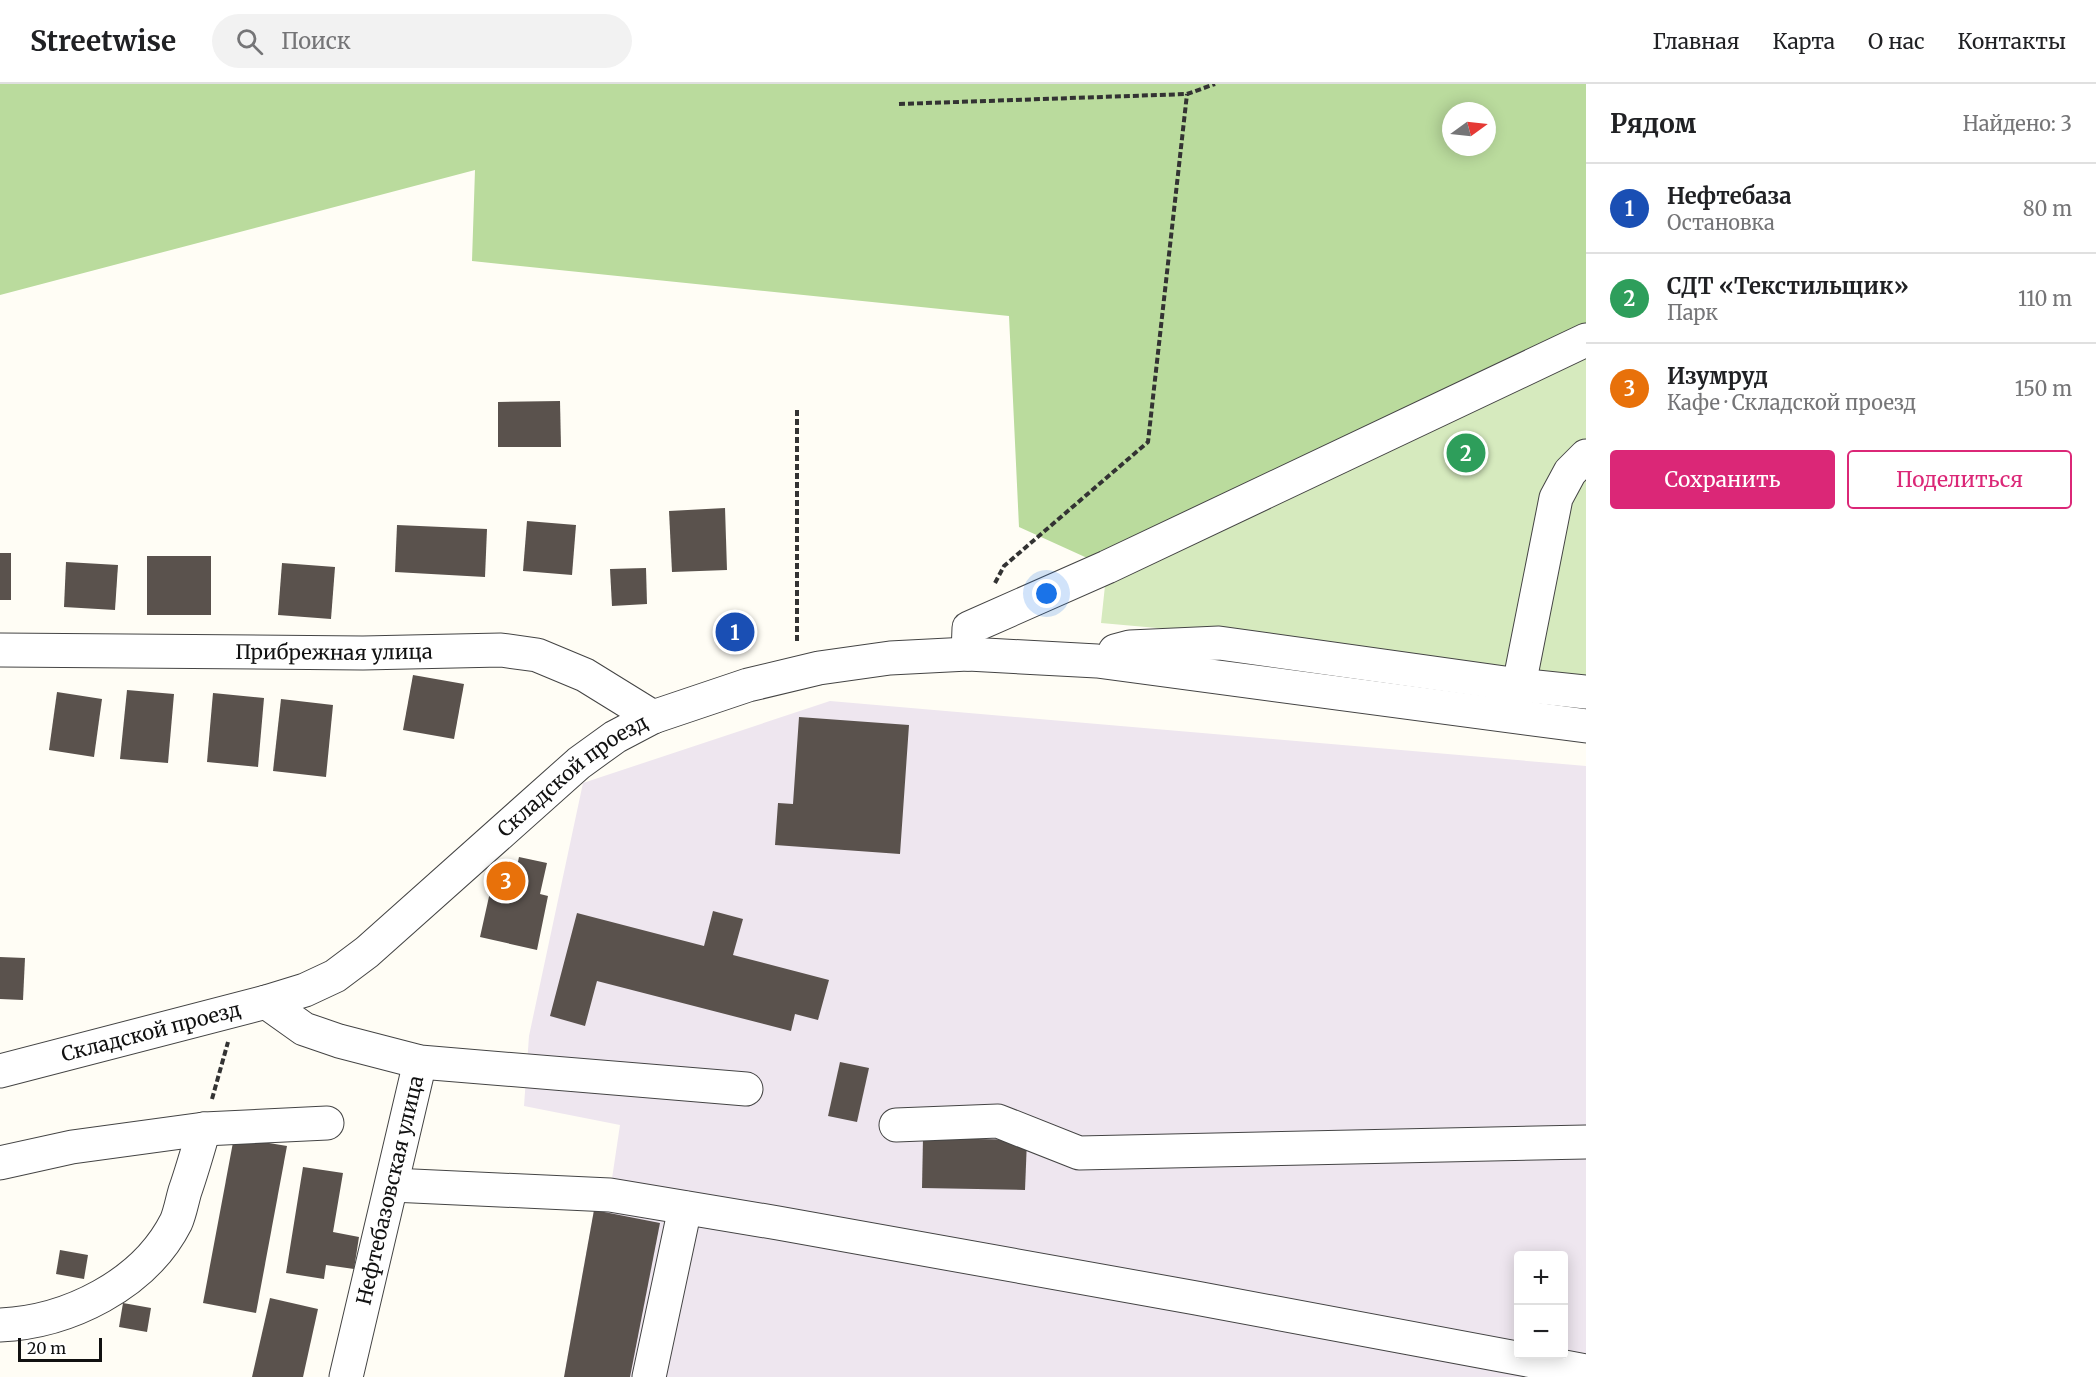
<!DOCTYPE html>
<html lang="ru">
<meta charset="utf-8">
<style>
:root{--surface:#fff;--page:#f2f2f2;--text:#202124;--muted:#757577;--line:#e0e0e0;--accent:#db2777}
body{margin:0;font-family:Merriweather,serif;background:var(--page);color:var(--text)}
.controls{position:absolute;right:18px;bottom:18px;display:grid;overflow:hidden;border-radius:6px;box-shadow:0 3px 15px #0003}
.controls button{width:54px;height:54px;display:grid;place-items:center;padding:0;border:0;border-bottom:2px solid var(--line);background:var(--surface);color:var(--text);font:30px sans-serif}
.compass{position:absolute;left:1442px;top:18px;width:54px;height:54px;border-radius:50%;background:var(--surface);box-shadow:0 3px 15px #0003;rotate:75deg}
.scale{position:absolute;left:18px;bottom:15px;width:84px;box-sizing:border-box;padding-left:6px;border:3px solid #111;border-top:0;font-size:16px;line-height:21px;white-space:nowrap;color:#111;-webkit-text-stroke:4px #fff;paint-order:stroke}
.you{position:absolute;left:1047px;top:510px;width:21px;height:21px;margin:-15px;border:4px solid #fff;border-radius:50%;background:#1a73e8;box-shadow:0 0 0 9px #1a73e833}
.badge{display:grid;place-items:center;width:39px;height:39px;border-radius:50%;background:var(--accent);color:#fff;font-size:20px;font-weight:700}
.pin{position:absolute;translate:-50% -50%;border:3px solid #fff;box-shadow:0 2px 6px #0006}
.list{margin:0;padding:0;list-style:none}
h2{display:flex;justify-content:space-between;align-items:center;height:78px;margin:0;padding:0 24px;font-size:26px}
h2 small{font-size:20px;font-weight:400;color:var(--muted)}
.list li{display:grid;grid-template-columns:39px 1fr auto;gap:18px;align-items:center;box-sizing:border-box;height:90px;padding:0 24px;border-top:2px solid var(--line)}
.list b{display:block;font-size:22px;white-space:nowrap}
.list p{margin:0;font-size:20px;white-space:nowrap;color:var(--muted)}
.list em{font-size:20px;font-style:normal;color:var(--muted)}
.actions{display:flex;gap:12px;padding:18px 24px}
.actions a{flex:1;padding:14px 0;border:2px solid var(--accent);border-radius:6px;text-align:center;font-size:21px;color:var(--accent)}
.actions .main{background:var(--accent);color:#fff}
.icon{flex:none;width:33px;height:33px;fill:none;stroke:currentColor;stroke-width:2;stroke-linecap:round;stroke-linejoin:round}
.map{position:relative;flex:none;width:1586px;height:1293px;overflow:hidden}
header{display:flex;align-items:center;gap:36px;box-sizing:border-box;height:84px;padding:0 30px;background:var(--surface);border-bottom:2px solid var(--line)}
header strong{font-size:28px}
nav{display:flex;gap:33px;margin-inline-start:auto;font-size:21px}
.search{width:420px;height:54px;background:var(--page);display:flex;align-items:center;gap:15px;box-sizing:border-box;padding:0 21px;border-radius:33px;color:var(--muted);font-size:22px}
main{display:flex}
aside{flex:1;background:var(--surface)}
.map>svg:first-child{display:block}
</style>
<header>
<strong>Streetwise</strong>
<div class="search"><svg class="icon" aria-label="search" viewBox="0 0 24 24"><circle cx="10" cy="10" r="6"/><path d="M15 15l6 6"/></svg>Поиск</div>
<nav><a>Главная</a><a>Карта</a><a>О нас</a><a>Контакты</a></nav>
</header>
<main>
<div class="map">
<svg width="1586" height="1293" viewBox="0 0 1586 1293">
<rect width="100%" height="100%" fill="#fffdf5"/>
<path fill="#eee6ef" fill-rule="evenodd" d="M830,617l756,65v611h-1022l30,-167 13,2 13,-87 -96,-19 5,-70 54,-253zM1518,1172h46v98h-46z"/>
<path fill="#d6eabe" d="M1586,256v338l-384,-46 -101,-9 6,-56z"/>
<path fill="#badb9d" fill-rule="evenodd" d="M0,0h1586v256l-479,227 -88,-40 -10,-211 -537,-55 3,-91 -475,125zM1451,27h36v36h-36z"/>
<g fill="#5a524d">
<path d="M560,317l1,46h-63v-45z"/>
<path d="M725,424l2,62 -55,2 -3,-61z"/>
<path d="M527,437l49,4 -4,50 -49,-4z"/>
<path d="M397,441l90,4 -2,48 -90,-5z"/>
<rect x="0" y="469" width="11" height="47"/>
<rect x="147" y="472" width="64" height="59"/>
<path d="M66,478l52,3 -3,45 -51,-3z"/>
<path d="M282,479l53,4 -4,52 -53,-4z"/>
<path d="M646,484l1,36 -35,2 -2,-37z"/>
<path d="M413,591l51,9 -10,55 -51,-9z"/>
<path d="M127,606l47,4 -6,69 -48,-4z"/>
<path d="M57,608l45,7 -8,58 -45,-7z"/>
<path d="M213,609l51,5 -6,69 -51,-5z"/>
<path d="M281,615l52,6 -7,72 -53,-6z"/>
<path d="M799,633l110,8 -9,129 -125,-9 3,-42 15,1z"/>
<path d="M519,773l28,6 -7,31 8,2 -11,54 -57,-13 12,-54 20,5z"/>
<path d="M713,827l30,8 -10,36 96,25 -11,40 -23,-6 -4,17 -194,-50 -12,45 -35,-10 27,-103 127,33z"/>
<path d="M0,873l25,1 -2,42 -23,-1z"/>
<path d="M840,978l29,6 -12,54 -29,-6z"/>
<path d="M234,1053l53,9 -31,167 -53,-10z"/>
<path d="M923,1054l104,2 -2,50 -103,-2z"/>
<path d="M303,1083l40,6 -10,59 26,5 -5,32 -28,-4 -2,14 -38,-6z"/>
<path d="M594,1126l66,13 -30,154h-66z"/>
<path d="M60,1166l28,5 -4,24 -28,-5z"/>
<path d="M270,1214l48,11 -15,68h-51z"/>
<path d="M123,1219l28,5 -4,24 -28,-5z"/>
</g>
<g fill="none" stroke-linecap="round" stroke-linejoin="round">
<defs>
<g id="minor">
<path id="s1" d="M0,566l363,3 138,-3 36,5 48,20 68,42"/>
<path d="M1115,567l15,-4 89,-4 300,42 67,7"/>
<path d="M968,570l1,-26 138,-61 479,-227"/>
<path d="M1519,601l37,-187 14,-26 16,-16"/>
<path d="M266,918l38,27 35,12 81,21 326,27"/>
<path id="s2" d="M0,987l266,-69 39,-12 30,-14 32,-24 212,-189 36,-26 38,-20 95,-32 71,-17 71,-10 78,-4 129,7 489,65"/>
<path d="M896,1041l102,-4 81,32 507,-11"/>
<path d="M0,1079l72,-16 132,-18 123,-6"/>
<path d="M392,1101l218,10 168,28 418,75 390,73"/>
<path d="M0,1241c68,-3 144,-40 176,-103 4,-9 6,-21 9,-31 7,-20 13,-41 19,-62"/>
<path id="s3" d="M346,1293l74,-315"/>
<path d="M649,1293l36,-169"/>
</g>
</defs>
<use href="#minor" stroke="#444" stroke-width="35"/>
<g stroke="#333" stroke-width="4" stroke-dasharray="6 3" stroke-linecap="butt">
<path d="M899,20l288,-10 28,-10"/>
<path d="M797,326v232"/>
<path d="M995,499l9,-17 144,-124 39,-348"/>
<path d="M212,1015l16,-57"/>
</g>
<use href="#minor" stroke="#fff" stroke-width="33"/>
</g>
<g text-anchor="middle" stroke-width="6" stroke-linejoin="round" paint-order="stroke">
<g font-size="20" fill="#111" stroke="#fff">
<text dy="7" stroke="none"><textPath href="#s1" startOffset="334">Прибрежная улица</textPath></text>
<text dy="7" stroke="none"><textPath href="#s2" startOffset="660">Складской проезд</textPath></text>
<text dy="7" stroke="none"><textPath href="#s2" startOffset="156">Складской проезд</textPath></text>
<text dy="7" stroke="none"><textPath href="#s3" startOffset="192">Нефтебазовская улица</textPath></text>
</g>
</g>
</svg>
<div class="controls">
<button>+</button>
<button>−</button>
</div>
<svg class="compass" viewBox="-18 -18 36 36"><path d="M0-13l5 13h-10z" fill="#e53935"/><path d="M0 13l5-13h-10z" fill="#757577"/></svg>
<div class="scale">20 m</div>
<div class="you"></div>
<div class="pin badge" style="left:735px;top:548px;background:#1a4fb4">1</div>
<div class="pin badge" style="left:1466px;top:369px;background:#2e9e5b">2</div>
<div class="pin badge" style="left:506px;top:797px;background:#e8710a">3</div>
</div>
<aside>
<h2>Рядом<small>Найдено: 3</small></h2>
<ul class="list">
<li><span class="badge" style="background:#1a4fb4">1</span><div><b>Нефтебаза</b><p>Остановка</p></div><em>80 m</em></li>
<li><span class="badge" style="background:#2e9e5b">2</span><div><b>СДТ «Текстильщик»</b><p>Парк</p></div><em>110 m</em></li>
<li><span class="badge" style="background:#e8710a">3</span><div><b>Изумруд</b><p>Кафе · Складской проезд</p></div><em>150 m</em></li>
</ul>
<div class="actions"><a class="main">Сохранить</a><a>Поделиться</a></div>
</aside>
</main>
